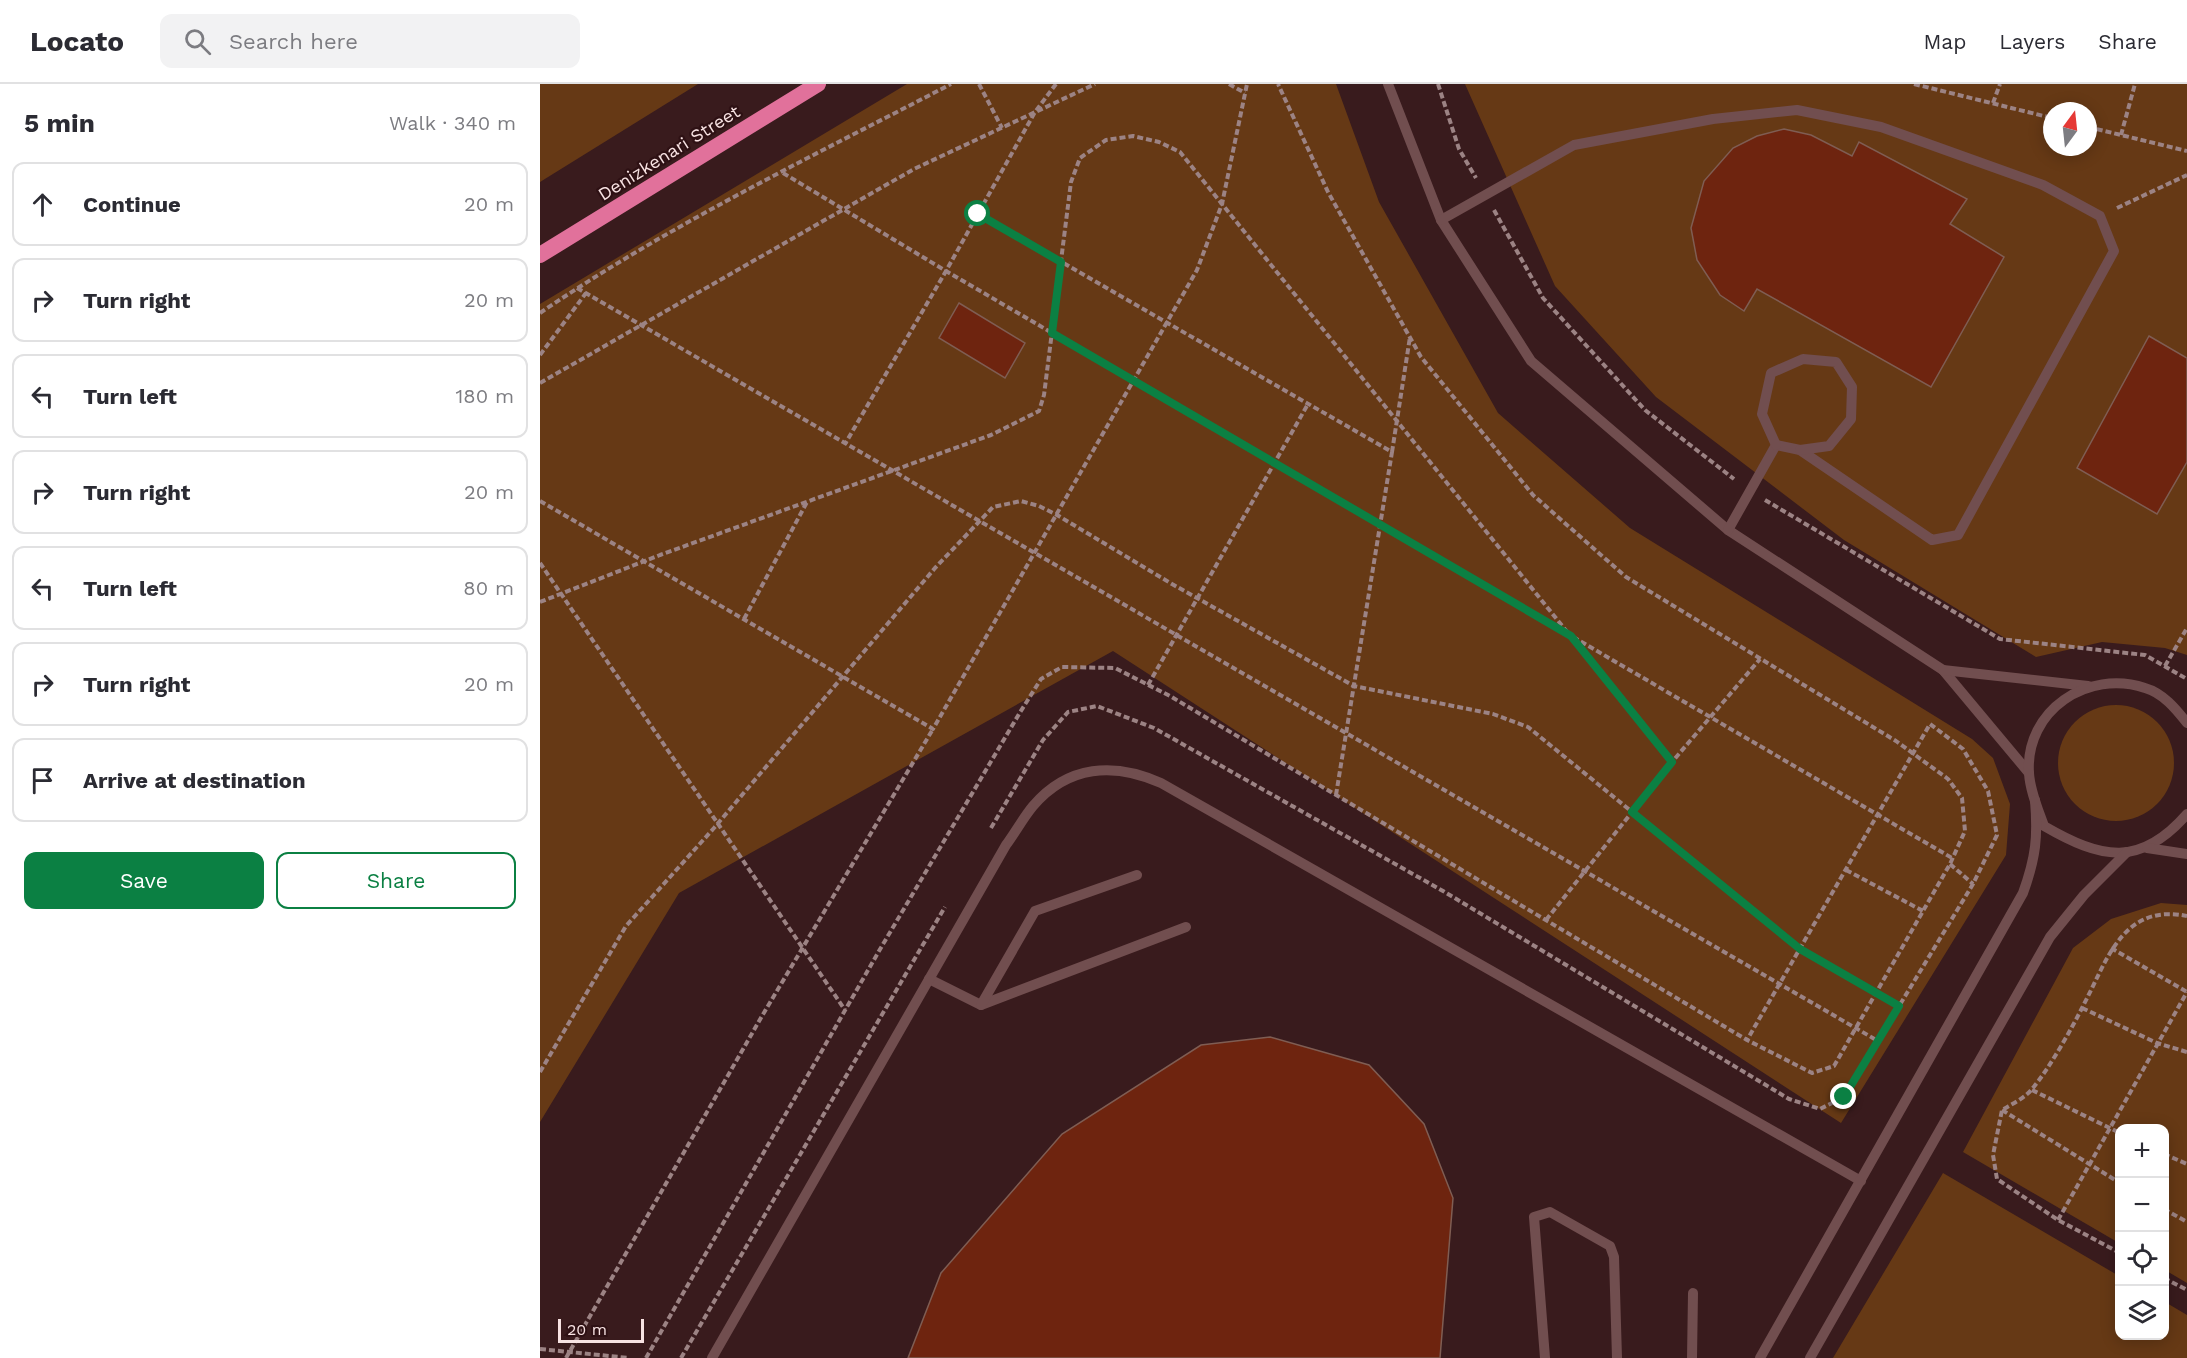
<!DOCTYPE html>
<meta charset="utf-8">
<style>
:root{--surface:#fff;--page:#f2f2f3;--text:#2b2b33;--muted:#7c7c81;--line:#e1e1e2;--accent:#0b8043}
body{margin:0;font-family:"Work Sans",sans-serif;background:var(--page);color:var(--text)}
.controls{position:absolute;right:18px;bottom:18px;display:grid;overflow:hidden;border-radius:12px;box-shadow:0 3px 15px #0003}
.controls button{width:54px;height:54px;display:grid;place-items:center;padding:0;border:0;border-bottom:2px solid var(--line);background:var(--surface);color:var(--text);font:30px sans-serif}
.compass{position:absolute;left:1503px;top:18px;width:54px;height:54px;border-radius:50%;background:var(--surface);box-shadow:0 3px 15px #0003;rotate:15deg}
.scale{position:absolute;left:18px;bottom:15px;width:86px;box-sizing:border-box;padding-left:6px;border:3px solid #f8e3e3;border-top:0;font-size:16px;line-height:21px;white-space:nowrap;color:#f8e3e3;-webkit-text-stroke:4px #2e1114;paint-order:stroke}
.stop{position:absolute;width:18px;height:18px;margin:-14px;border:4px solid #0b8043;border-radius:50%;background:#fff}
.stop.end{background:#0b8043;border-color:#fff;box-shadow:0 2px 6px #0008}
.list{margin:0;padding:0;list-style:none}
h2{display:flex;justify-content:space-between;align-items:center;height:78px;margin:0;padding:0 24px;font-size:26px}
h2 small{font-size:20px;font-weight:400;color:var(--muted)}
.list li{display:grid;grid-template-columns:39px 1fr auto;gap:18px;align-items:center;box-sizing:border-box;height:84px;margin:0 12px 12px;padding:0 12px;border:2px solid var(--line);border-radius:12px}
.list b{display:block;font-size:22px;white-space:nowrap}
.list em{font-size:20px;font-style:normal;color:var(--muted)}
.actions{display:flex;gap:12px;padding:18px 24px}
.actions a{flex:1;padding:14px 0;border:2px solid var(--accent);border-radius:12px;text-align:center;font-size:21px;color:var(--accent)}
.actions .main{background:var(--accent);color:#fff}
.icon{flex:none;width:33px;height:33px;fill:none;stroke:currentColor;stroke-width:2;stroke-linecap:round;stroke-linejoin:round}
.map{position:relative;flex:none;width:1647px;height:1274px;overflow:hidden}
header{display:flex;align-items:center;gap:36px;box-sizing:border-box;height:84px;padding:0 30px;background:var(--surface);border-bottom:2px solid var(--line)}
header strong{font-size:28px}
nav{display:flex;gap:33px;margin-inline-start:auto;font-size:21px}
.search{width:420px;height:54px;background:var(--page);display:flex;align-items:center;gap:15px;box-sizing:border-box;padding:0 21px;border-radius:12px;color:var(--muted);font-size:22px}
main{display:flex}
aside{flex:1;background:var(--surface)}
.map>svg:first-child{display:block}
</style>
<header>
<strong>Locato</strong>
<div class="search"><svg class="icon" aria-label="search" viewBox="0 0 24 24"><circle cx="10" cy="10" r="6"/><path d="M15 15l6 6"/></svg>Search here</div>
<nav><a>Map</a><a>Layers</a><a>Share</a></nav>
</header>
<main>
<aside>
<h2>5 min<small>Walk · 340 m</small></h2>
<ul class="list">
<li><svg class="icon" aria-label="ahead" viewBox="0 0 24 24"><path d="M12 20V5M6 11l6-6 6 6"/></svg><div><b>Continue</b></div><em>20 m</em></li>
<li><svg class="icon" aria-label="right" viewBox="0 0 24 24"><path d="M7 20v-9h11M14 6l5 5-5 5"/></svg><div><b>Turn right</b></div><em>20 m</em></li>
<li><svg class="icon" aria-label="left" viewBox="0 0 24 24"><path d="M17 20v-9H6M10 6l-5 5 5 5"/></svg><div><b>Turn left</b></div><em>180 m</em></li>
<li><svg class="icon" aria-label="right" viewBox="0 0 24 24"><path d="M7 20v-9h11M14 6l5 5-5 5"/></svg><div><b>Turn right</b></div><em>20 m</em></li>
<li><svg class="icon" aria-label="left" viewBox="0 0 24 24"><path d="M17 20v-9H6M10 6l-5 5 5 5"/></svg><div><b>Turn left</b></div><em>80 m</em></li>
<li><svg class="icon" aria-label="right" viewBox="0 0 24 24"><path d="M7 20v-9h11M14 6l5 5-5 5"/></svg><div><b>Turn right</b></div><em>20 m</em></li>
<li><svg class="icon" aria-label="arrive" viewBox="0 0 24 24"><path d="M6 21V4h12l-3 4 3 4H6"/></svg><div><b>Arrive at destination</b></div></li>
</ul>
<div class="actions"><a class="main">Save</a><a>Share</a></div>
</aside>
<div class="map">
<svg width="1647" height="1274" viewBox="0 0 1647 1274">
<rect width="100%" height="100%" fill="#391b1d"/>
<g fill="#663915" fill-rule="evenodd">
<path d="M0,0h158l-158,98z"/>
<path d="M367,0h429l43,118 119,211 132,115 342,211 21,19 17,46 -4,51 -165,268 -728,-472 -434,242 -139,229v-818z"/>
<path d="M925,0h722v571l-22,-7 -63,-6 -66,15 -192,-117 -188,-143 -101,-111zM1512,27h36v36h-36z"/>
<circle cx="1576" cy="679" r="58"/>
<path d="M1621,819l26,2v378l-22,-13 -1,-142h-44l-1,115 -156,-91 110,-204 38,-29z"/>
<path d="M1403,1089l176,103 1,60h44l1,-34 22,13v43h-354z"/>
</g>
<g fill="#6e240f" stroke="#7f5d53" stroke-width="1.5">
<path d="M1244,45l27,6 41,21 7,-14 108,57 -17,25 54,33 -73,130 -174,-98 -13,22 -24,-16 -23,-35 -6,-32 13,-47 29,-33 24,-12z"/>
<path d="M419,219l66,40 -20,35 -66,-40z"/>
<path d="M1609,252l38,22v104l-30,52 -80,-46z"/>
<path d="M730,953l99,28 55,59 29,74 -13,160h-532l33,-85 121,-139 139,-89z"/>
</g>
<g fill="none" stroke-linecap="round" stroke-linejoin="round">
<g stroke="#9c8384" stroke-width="4" stroke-dasharray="6 3" stroke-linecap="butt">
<path d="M439,0l23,44"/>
<path d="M516,0l-21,28 -89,159 620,362"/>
<path d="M689,0l16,9"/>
<path d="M898,0l21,65 17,29"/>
<path d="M1374,0l138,34"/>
<path d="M1453,19l7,-19"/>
<path d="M1548,43l99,24"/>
<path d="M1581,51l14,-51"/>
<path d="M243,89l163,98 -101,173"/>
<path d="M1577,124l70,-33"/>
<path d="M954,126l49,88 102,112 89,69"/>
<path d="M438,130l414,238 -56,343"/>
<path d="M37,204l1301,753"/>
<path d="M0,229c129,-88 273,-157 411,-229"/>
<path d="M0,271l46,-62"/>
<path d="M0,299l374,-214 181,-85"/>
<path d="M852,368l18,-115"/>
<path d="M1225,416l235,139 145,16 42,24"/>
<path d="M0,417l393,228 264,-459 25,-66 25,-120"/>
<path d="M0,479l305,447"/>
<path d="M0,518l120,-47 331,-120 48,-24 5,-16 27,-213 9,-24 26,-18 27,-4 26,6 21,10 492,610"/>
<path d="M204,535l63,-117"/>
<path d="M1033,553l379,221"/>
<path d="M1625,582l22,-38"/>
<path d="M608,601l160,-281"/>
<path d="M451,744l52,-88 25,-28 29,-6 57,22 289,163 346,208 31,10 24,-12 129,-213 24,-49 -9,-44 -25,-42 -33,-25 -183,316"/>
<path d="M1410,780l23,20"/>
<path d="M1306,786l77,41"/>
<path d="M1006,836l126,-158 88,-103"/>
<path d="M1571,864l76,44"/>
<path d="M1542,924l75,35 30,9"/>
<path d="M0,988l86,-146 88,-98 221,-260 58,-61 28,-6 18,5 18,9 115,69 182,102 139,28 35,13 272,222 99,57"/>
<path d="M1492,1006l88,43"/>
<path d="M1462,1026l118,73"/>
<path d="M1624,1070l23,10"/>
<path d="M1624,1125l23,13"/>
<path d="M1518,1136l129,-228"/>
<path d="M1580,1169l-62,-33 -61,-41 -4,-24 9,-45c10,-6 23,-12 30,-21 17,-20 39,-59 51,-83 24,-45 39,-103 104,-90"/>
<path d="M1624,1194l23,12"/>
<path d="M0,1265l89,9"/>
<path d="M26,1274l196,-342 171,-287"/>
<path d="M106,1274l233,-407 140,-237 22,-35 21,-12 53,1 55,28 577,344 65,33 22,-7 116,-202 15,-33 -3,-33 -14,-19 -52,-38 -270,-164 -93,-82 -112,-138 -93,-165 -50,-108"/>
<path d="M141,1274l264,-451"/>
</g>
<g stroke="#714e4f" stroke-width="10">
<path d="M848,0l53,136 90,141 197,169 215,140 86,103"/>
<path d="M901,136l133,-75 139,-26 84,-9 84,17 162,58 57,31 14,35 -156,284 -26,5 -132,-90 -24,-5 -48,85"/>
<path d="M1236,361l-14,-31 9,-41 32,-14 33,3 16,25 -1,32 -22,27 -29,4"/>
<path d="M1403,586l145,16"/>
<path d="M1647,639c-11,-14 -24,-30 -42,-35 -57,-19 -120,22 -116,85 1,18 9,36 15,53 57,33 96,42 143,-12"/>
<path d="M1607,764l40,6"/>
<path d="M389,895l52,26 205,-78"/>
<path d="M441,921l54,-94 102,-36"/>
<path d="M172,1274l294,-513c9,-12 17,-27 27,-39 35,-41 81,-44 128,-23l700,398"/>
<path d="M1005,1274l-11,-141 16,-5 60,34 4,11 3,101"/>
<path d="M1152,1274l1,-65"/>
<path d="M1220,1274l263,-465c13,-36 15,-56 12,-93"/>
<path d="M1270,1274l240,-421 34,-42 43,-43"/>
</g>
<path stroke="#e1719b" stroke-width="16" d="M0,171l278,-171"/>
</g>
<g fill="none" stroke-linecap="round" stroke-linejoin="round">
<path stroke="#0b8043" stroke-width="8" d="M438,130l83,48 -9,71 519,303 101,126 -40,50 168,137 99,57 -55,91"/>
</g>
<g text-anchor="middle" stroke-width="4.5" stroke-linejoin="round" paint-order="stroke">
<g font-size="18" fill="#f8e3e3" stroke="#2e1114">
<text transform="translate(129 69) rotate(-32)" y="6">Denizkenari Street</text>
</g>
</g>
</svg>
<div class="controls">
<button>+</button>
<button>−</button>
<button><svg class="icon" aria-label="locate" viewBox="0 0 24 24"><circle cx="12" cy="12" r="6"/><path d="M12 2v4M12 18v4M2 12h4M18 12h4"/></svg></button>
<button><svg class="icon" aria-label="layers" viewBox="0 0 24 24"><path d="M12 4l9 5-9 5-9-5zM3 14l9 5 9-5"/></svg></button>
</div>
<svg class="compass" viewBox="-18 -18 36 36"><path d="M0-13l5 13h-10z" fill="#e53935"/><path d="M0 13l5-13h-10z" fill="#7c7c81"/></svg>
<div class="scale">20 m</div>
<div class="stop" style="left:438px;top:130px"></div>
<div class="stop end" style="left:1304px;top:1013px"></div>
</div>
</main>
